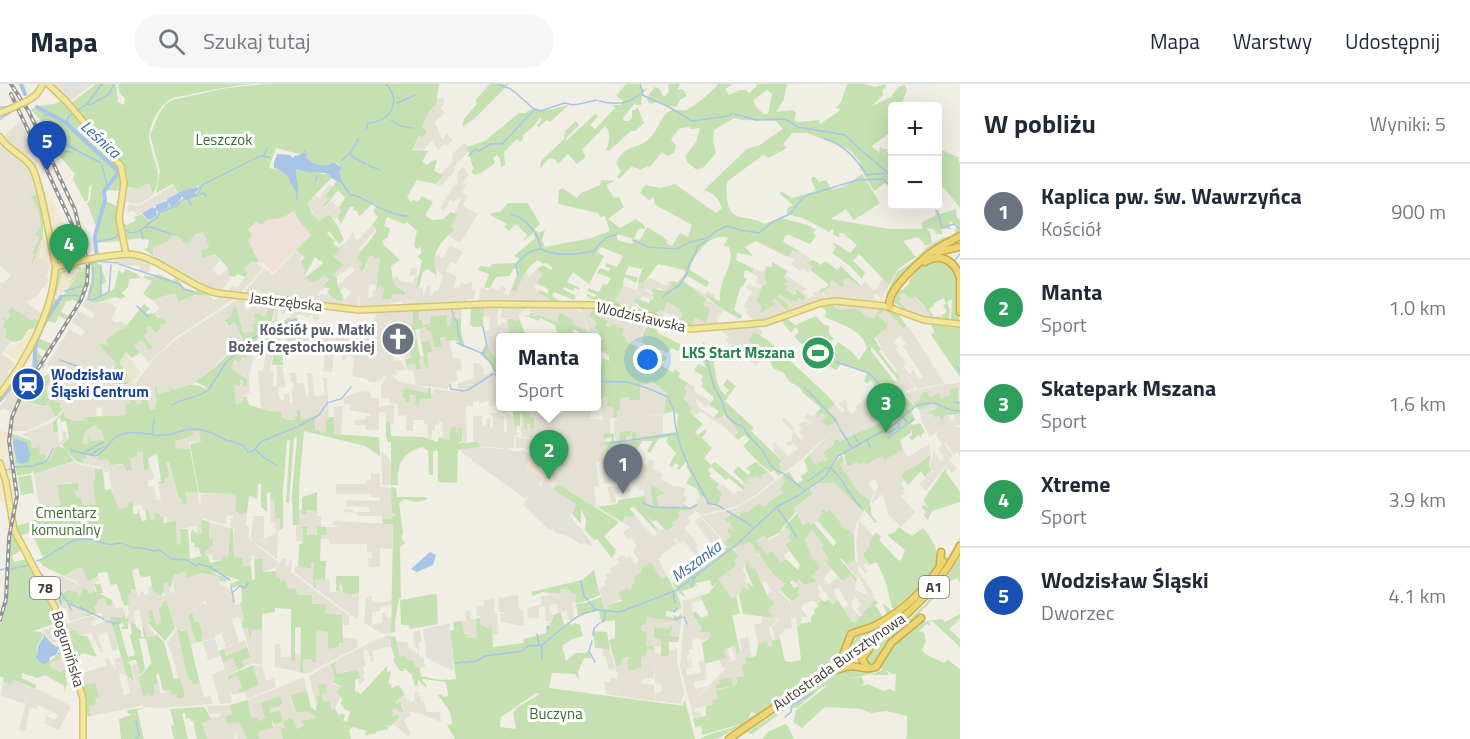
<!DOCTYPE html>
<html lang="pl">
<meta charset="utf-8">
<style>
:root{--surface:#fff;--page:#f6f6f7;--text:#1f2937;--muted:#747a83;--line:#e0e1e3;--accent:#db2777}
body{margin:0;font-family:"Titillium Web",sans-serif;background:var(--page);color:var(--text)}
.controls{position:absolute;right:18px;top:18px;display:grid;overflow:hidden;border-radius:6px;box-shadow:0 6px 24px #0002}
.controls button{width:54px;height:54px;display:grid;place-items:center;padding:0;border:0;border-bottom:2px solid var(--line);background:var(--surface);color:var(--text);font:30px sans-serif}
.you{position:absolute;left:648px;top:276px;width:21px;height:21px;margin:-15px;border:4px solid #fff;border-radius:50%;background:#1a73e8;box-shadow:0 0 0 9px #1a73e833}
.badge{display:grid;place-items:center;width:39px;height:39px;border-radius:50%;background:var(--accent);color:#fff;font-size:20px;font-weight:700}
.pin{position:absolute;translate:-50% -50px;filter:drop-shadow(0 2px 3px #0008)}
.pin::after{content:'';position:absolute;top:32px;width:21px;height:18px;background:inherit;clip-path:polygon(0 0,100% 0,50% 100%)}
.popup{position:absolute;left:496px;top:249px;width:105px;height:78px;box-sizing:border-box;display:grid;place-content:center;border-radius:6px;background:var(--surface);filter:drop-shadow(0 2px 4px #0005);font-size:20px;white-space:nowrap;color:var(--muted)}
.popup b{font-size:22px;color:var(--text)}
.popup::after{content:'';position:absolute;left:50%;top:100%;margin-left:-12px;border:12px solid transparent;border-top-color:var(--surface)}
.list{margin:0;padding:0;list-style:none}
h2{display:flex;justify-content:space-between;align-items:center;height:78px;margin:0;padding:0 24px;font-size:26px}
h2 small{font-size:20px;font-weight:400;color:var(--muted)}
.list li{display:grid;grid-template-columns:39px 1fr auto;gap:18px;align-items:center;box-sizing:border-box;height:96px;padding:0 24px;border-top:2px solid var(--line)}
.list b{display:block;font-size:22px;white-space:nowrap}
.list p{margin:0;font-size:20px;white-space:nowrap;color:var(--muted)}
.list em{font-size:20px;font-style:normal;color:var(--muted)}
.icon{flex:none;width:33px;height:33px;fill:none;stroke:currentColor;stroke-width:2;stroke-linecap:round;stroke-linejoin:round}
.map{position:relative;flex:none;width:960px;height:655px;overflow:hidden}
header{display:flex;align-items:center;gap:36px;box-sizing:border-box;height:84px;padding:0 30px;background:var(--surface);border-bottom:2px solid var(--line)}
header strong{font-size:28px}
nav{display:flex;gap:33px;margin-inline-start:auto;font-size:21px}
.search{width:420px;height:54px;background:var(--page);display:flex;align-items:center;gap:15px;box-sizing:border-box;padding:0 21px;border-radius:33px;color:var(--muted);font-size:22px}
main{display:flex}
aside{flex:1;background:var(--surface)}
.map>svg:first-child{display:block}
</style>
<header>
<strong>Mapa</strong>
<div class="search"><svg class="icon" aria-label="search" viewBox="0 0 24 24"><circle cx="10" cy="10" r="6"/><path d="M15 15l6 6"/></svg>Szukaj tutaj</div>
<nav><a>Mapa</a><a>Warstwy</a><a>Udostępnij</a></nav>
</header>
<main>
<div class="map">
<svg width="960" height="655" viewBox="0 0 960 655">
<rect width="100%" height="100%" fill="#f1efe5"/>
<g fill="#e4e1d4" fill-rule="evenodd">
<path d="M442,14l3,4 -4,6 4,5 -10,9 7,17 5,-5 6,6 -7,6 -2,-2 -6,6 -6,-10 -8,10 -11,-1 7,-13 4,1 4,-7 -6,-3 4,-8 4,-9 6,-5 1,-6z"/>
<path d="M20,37l14,28 -12,10 8,7 6,-5 5,22v12l-4,1 6,39 7,28 -3,14 2,3 -13,17 -10,5 16,12 -3,7 -32,25 -5,8 13,9 -7,10 4,2 -12,17v-109l5,-1 6,-7 -11,-10v-125z"/>
<path d="M464,59l4,3 -1,2 2,3 -15,16 1,3 -13,15h-5l6,-9 -2,-2 12,-13 -1,-3 1,-5z"/>
<path d="M463,83l6,8 -7,8 4,3 -4,6 6,5 -5,7 1,3 14,7 -18,29 -13,-8 8,-5 -4,-4 7,-11 -4,-1 7,-14 -1,-2 -7,4 -3,-2 -6,11 -4,-2 14,-24 4,-1 -1,-11z"/>
<path d="M149,99l4,11 -4,4 -11,6 -15,-3v-9h3l4,-4 8,1z"/>
<path d="M330,100l3,2 -8,10 4,3 -6,7 2,2 6,-7 5,5 -2,3 4,-3 3,5 -6,9 -6,-7 -10,8 -7,-9 -4,-8 2,-4 6,-4 3,2z"/>
<path d="M173,101l4,8 -24,14 -16,8 -3,-4 -7,1 2,-8 8,2 6,-2z"/>
<path d="M372,141l4,4 -17,20 2,1 6,-7 1,2 -11,13 6,5 -4,5 5,5 5,-16 5,-1v3l6,-1 -3,27 -8,-1 -1,13h4l1,-7h4l3,-3 4,1 -2,11h8l3,-5 12,1 1,-5 -7,-2 -6,-7 2,-5 4,1v3l14,4 2,-8 -6,-1 3,-8 6,2 -3,7 3,1 -2,10 7,1v6h2l2,-9 4,1 -1,9 2,1 2,-5h4l5,-16 -8,-6 -2,-4 1,-7 2,-3 7,3 7,-13 13,7 -7,12 -5,-3 -5,10 11,6 -3,10 5,1 2,-5 5,1 4,-2 3,1 -2,6 5,2 -2,8h-7v5l-5,1 -1,13 -10,-1v8l-4,1v-10l-25,9 -3,-5v-13h-17l1,-5 -3,-1 -27,7h-14l1,-14 -3,15 -111,-13 -1,-5 20,-23 8,7 23,-24 6,5 -3,5 6,9 -2,3 7,9 2,-1 2,2 11,-8 4,4 -6,5 2,4 -8,7 2,1 3,-3 3,3 3,-3 3,5 11,4 9,-10 -2,-2 -1,1 -3,-4 -4,3 -3,-5 17,-15 -4,-4 -15,12 -3,-4 11,-10 -10,-9 3,-7 8,-5 8,-11 2,3 -1,2 4,3z"/>
<path d="M172,152h6l8,9 3,-4 9,10 3,1 2,6 12,-3 5,6 -8,9 7,6 9,-7 2,11 -10,12 -66,-30 -1,-15 14,-5z"/>
<path d="M793,165l4,3 1,-2 13,9 -6,3 -3,5 4,-5 7,5 -5,6 -6,-5 -2,3 -9,-6 3,-5 -6,-3z"/>
<path d="M118,173h17l16,7 -3,9 -9,-2 1,-5 -15,-1 -10,-3 -1,-3z"/>
<path d="M252,177l11,7 -24,27 -13,-1 6,-9 5,3 11,-15 -4,-4z"/>
<path d="M766,182h1l-3,10 3,7 -5,4 -6,15 5,3 -1,7 2,1 4,-4 8,-3 -2,-5 2,-2 16,14 -19,7 -15,2 -10,-8 2,-4 -5,-3 9,-15 -6,-4 2,-4 12,4 1,-3 -6,-2 3,-6 -6,-4 2,-4 9,3z"/>
<path d="M536,186l7,4 -5,8 4,3 -1,2 -5,-3 -2,4 6,2 -1,4 18,9 -27,1 -11,11 1,5 -6,1 -1,-2 -12,-1 1,-12h-4l-1,19h4l-1,-3 9,1 1,14 -9,1v19l-5,1 -7,-6 -6,-20 7,-2 -1,-13 -7,-1 2,-13 -6,-1 3,-15 6,3 4,-3 8,4 3,-5 4,2 -2,6 5,1 2,-5 5,1 9,-19 4,5z"/>
<path d="M785,190l21,15 -3,3 6,6 3,-2 3,1 1,-1 -3,-3 6,-3 7,9h2l-5,-7 7,-5 1,-8 6,6 5,-1v-5l7,-2 11,10 5,-6 9,10 9,-13 6,7 -8,14 -5,-6 -3,3 4,4 -8,3 -30,-3 -47,12 -5,-5 2,-2 -11,-8 1,-4 17,9 3,-3 3,3 4,-4 -10,-11 -1,8h-2l-8,-6 1,-6 -3,-5z"/>
<path d="M649,194l16,7 3,-3 5,2 -7,7 -7,-3 -8,3 -4,-2 -1,2 7,4 -1,4 2,2 -12,-5 -2,4 -5,-2v7l8,4 -2,4 -23,-5 -3,-8 7,-15 15,5 1,-8 5,2z"/>
<path d="M691,202l14,8 2,-3 8,4 -1,4 -7,-3v4l17,10 -8,9 6,6 -31,2 4,-11 11,7 1,-5 -4,-13z"/>
<path d="M175,209l5,9 9,-5 9,-2 13,2 3,3 8,-5 13,3 -59,39 -27,26 -15,-17 8,-6 7,10 4,-2 -9,-13 3,-3 -2,-5 22,-4 -13,-10 5,-4 -5,-9z"/>
<path d="M904,209l10,3 19,22 -21,-4 -13,-14 -1,-6z"/>
<path d="M240,214h5l-1,8 3,5 8,-6 4,4v-3l8,-2 1,11 -7,1 -1,-3 -5,2 2,8 -5,2 3,6 -12,2 -7,-26 -3,1 -1,8 -7,4v3l2,4 8,-4 8,17 -14,11 -17,18 -18,12 -1,3 -7,1 -10,6 -7,-4 1,4 -12,3 -1,-7h-3l3,16 -2,1 1,5 -6,1 -4,-12h-4v5l-5,1 -3,-6h-3v6h-5v11l-24,1v-8l-5,-1 -1,9 -11,1v4h-11l-9,-4 -4,-13 -13,-6 -4,-9 9,-12v-6l-7,-5 24,-37 11,7 4,-5 -13,-9 7,-11 14,8 2,-5 -13,-8 4,-7 10,4 14,-1 7,6 -6,12 6,3 6,-3 -1,2 5,3 -3,4 -2,-1 -14,10 -2,3 4,3 -1,2 -7,-3 -4,2 9,8 8,11 -5,6 4,4v10h-7l21,1 -3,-8 3,-1 6,9 19,-25 21,-19z"/>
<path d="M273,218l49,5 -4,14 -5,-2v-3l-3,-1 -2,3 -7,-4 -10,6 -1,-8 -5,-1 -1,3h-3l-2,-10 -2,2 1,18h-7l4,-8z"/>
<path d="M667,218l13,7 4,5 -1,12 -6,-1 1,-3 -5,-3 1,-2 -9,-5 -2,8 -8,-4 4,-7 5,2z"/>
<path d="M829,218l46,5 4,3 -5,8 -7,-1 -10,-9 -19,2z"/>
<path d="M567,222l16,7 -3,-7h15l38,8 -2,3 17,9 -4,3 -4,14 -6,-3 -3,4 -6,-3 -13,-17 -1,3 -16,-12 2,-4 -6,2 3,9 2,1 5,18 -4,-1v-2l-10,-1 2,-6 -6,-17 5,18 -17,-9 2,-4h-14l-2,4 -15,-7 -7,2 -3,-3 1,-2 -4,-1 1,-5z"/>
<path d="M413,226l-1,18 -11,2 6,4 4,24 -8,-1 -4,-22h-9l4,26 7,-1 5,10 -8,1 -2,-3 1,7 3,1 -7,-2 -1,2 6,5 30,7 -1,6 -23,-6 -1,9 13,-2 3,4h12v-6h3v-4l28,3 8,-1h-10l-3,-5 1,-3 16,-5 -1,-15h5l5,4 1,8 9,-3 3,5 4,2 -2,10h3l-1,16 -11,1v-6l-10,4v-3l-6,1v4h-7l1,36h-4l-1,-14h-3l-1,5h-2v-7l-6,2v12l-7,-2 -1,-16h-3v3h-4v5h-3v9l-4,-1 -1,-14h-3v-4h-11v11h-7v-16l-8,1v-11l-3,-2 -5,1 -1,-6h-8v-12l5,-9 -2,-2 -5,7h-8l-7,-4 -12,-2 2,-19 -6,-1 -3,4 -3,-1 1,-5h-9l-2,18 -9,-1 3,-27 -7,-1 -2,11h-7l-3,-7 -7,-1 -1,5 -9,-1v4l-6,-1v4l-3,-1 1,-10 -14,-5 1,-5 12,3 -1,4 6,1 1,-8 -10,-2v-5l15,-4 30,5 -2,5 6,3 3,-9 4,1 2,4 12,5 1,-4 3,1 2,-9 9,2 2,-3h9l4,-15z"/>
<path d="M886,226l17,17h6l36,57 -28,4 -16,-21 14,20 -22,11 -14,-14 3,-3 6,6 12,-9 -5,-6 2,-2 -16,-20v-3l-5,-11 11,-8v-4l-9,-9zM900,252l6,8 -3,2 20,31 -4,3 -6,-10 -3,5 -7,-9 3,-3 -11,-14 3,-2 -4,-6z"/>
<path d="M754,241l9,7 -3,4 -6,-4 -6,9 14,11 -2,1 3,5 -7,8 -30,-25 3,-4 -12,-10z"/>
<path d="M426,243l14,11 5,-2 1,4h3l4,18h7l2,12 -6,1 2,9 -7,2 -3,7 -32,-4 -3,-15 -6,1 -1,-6 9,-1 6,4 -2,-10 5,-1 1,11 4,-1 -2,-14 2,-11h-8l-2,-13z"/>
<path d="M251,262l4,1 -6,32 1,14 -7,2 1,7 -8,2 -2,-16 10,-10 -1,-3h-3l-9,-7 5,-8 8,-3z"/>
<path d="M267,264l7,3 -5,20 4,1v15h4v-21h5l4,21 -8,1 1,10 5,3v-7h5l1,9h3l-2,-14 3,-1 -1,-6h-2l-2,-9h7l1,10h7l2,14 3,-1 -2,-23h5l2,23 11,-1 -2,-17h4l2,42 -3,1v13l-11,-4 -1,-13 -13,3 -4,-4 -2,4h-8l-16,-9 -10,-2 -3,-38 5,-1z"/>
<path d="M21,283l5,3 3,11 -19,32 -5,-5 -2,2h-3v-5l3,-1 2,-8 11,-14 -4,-3z"/>
<path d="M651,297l15,11 -2,22 -18,2 17,-1v20l-27,3 -4,-5v8l-6,1v-6l-6,-4v9h-5l-1,-21 3,-1v-9l3,-1v-13l10,1v3l10,-15z"/>
<path d="M960,298v9l-2,-4 -9,4 1,4 -9,3 -2,-5 -8,4 -8,-1 -3,4 -7,3 -8,-9 6,-3z"/>
<path d="M688,299l7,4 -1,4 17,11 -5,5 -11,-9 6,14 -8,4 -4,-4 -7,-14 1,-9z"/>
<path d="M370,307l1,7h8v8l15,-1v19h-4v-3h-4v-9h-7v18h-13l-1,-5h-10v-5l11,-1v-3h4v-2l-20,-4v-6h-6v-7l13,-5z"/>
<path d="M602,312h5l6,10 1,12 -4,1v14l-6,1v5h2l-1,6 20,10 -3,9 9,8 9,-10 6,4 4,-7 5,3 -3,6 11,6 -7,12 5,-7 13,8 3,-2 9,4 -3,6 4,2 -2,6h-2v5h-24l-2,-12 7,-3 -13,-8 3,20h-7l-4,-15 -4,1 -1,-4h-3v-2h-5v7l-15,2 1,8 -5,1 -4,-16 10,-1v-3l-13,1 -3,-23 -5,1 3,24 -5,1 2,17 -2,3 -35,-22 -1,2 -3,-1 1,-4 -10,-8 -1,-8 2,-3 4,-1 -2,-13h-10l-5,6 -10,-7h-9l1,-11 39,5 2,7 8,1 -2,-8 -42,-5v-23l2,-1 4,11h3l-5,-17h23l-4,1v12l9,-7 11,1v-7h26v12l13,1z"/>
<path d="M869,312l6,13 15,-6 10,15 -6,4 -1,-2 -4,1 -6,-5v6l-5,3 -28,10 -10,7 -3,-4 -5,8 -8,7 4,5 -12,7 -7,-10 23,-24 -29,27 -21,16 -3,-11 3,-3 -8,-8 -2,-7 3,-3 13,14 10,-7 -4,-6 -5,3 -3,-3 6,-4 1,-8 -11,-10 2,-4 10,10 -1,4 8,9 3,-3 -5,-5 3,-3 -4,-4 5,-4 12,3 -11,-5 4,-6 3,3 4,-2 3,3 5,-4 3,4 7,-1 -5,-6 7,-6 7,9 3,-3 -6,-6 6,-4 3,4 -2,3 5,7 6,-4 -2,-3z"/>
<path d="M21,317l25,6 2,-4 7,13h2l-30,15h-16l2,-11z"/>
<path d="M935,319l2,5 -11,6 6,-2 5,4h12l2,5 4,-1 -1,-6 6,1v10l-6,1 6,2v29l-2,-6 -4,4 -8,-12h-2l9,13 -4,4 8,9 -5,4 -5,-7 2,-5 -23,30 -7,-7 12,-12h3l-4,-7 4,-14 7,11 4,-3 -7,-10 4,-4 -6,-11 6,-6 -12,9 -7,-13 -4,-14z"/>
<path d="M334,322h9l-2,29 -8,-1z"/>
<path d="M499,323h8v6h-7v2l4,1v15l3,1 -1,-17h4v2l3,-1 1,10h3v10l-3,-1v8h-10v5l-22,-1 -4,-5h-5v-26h9v9l4,2v-8h4v8l3,2v-12l-3,-4h9z"/>
<path d="M700,324l17,11 6,-4 16,17 -5,4 -10,-9 -23,-15z"/>
<path d="M53,338v11l5,-1 1,11 4,-3 -1,-9h4l1,9 -5,5h-5l-7,15 -4,1 -6,-6 -1,-12 -3,5h-5l1,-9 -11,-4z"/>
<path d="M96,341l5,3 3,12 -12,1 -1,-5 -4,1 1,8h-4v-10l3,-5z"/>
<path d="M192,347h8l1,11h-12l1,7 -14,-1 -1,-7 12,-3z"/>
<path d="M929,360l2,11 -18,14 -2,-2 -10,8 3,4 -2,6 3,4 -2,2 2,2 -4,3 14,16 -14,15 -13,-13 -5,-20 -12,10 7,-18 -3,-7 -7,4 6,9 -3,9 -12,-8 -19,-28 4,-4 3,7 10,-7 8,-1 2,5 15,-9 3,4 18,-11 4,8z"/>
<path d="M381,366l10,12v23h-9z"/>
<path d="M142,367l2,19 8,-2 2,11 -6,1v7l6,-1 2,14 5,1 -3,-17 7,-1 1,-20 3,-2 8,35 9,7 -2,-11h14l2,15 1,-13h35l-1,17 4,1 1,3 7,-2 -1,12 3,2 -1,11 32,26 2,-6h4v8l2,1 1,-7h3l-1,12 58,44v9h-6l-1,-10 -18,-2 -37,-25v-8l-7,2 -4,-4v-11l-13,5 -1,-14h-8v-3h-3v11h-8l-10,-8 1,-29 7,3 -11,-5 1,-9h2l1,-2 -7,-1 -1,10 -24,-7 1,16h-7l1,-8 -17,3 1,16 -4,-1 -1,-23 -9,1v-5h-6l-1,-4 -5,7 -4,1 -3,-10h-4l-2,-6 -9,1 -1,-5 -4,6 -9,2 -2,-3 -6,-19 -2,-13 1,-3 -12,-5 -15,-2 -1,-6 5,-3 21,4 1,6h21l-1,-6z"/>
<path d="M74,378l6,3 15,3v10l-2,6 4,20 -15,1 -1,-7h-4l-2,-7 4,-1 -8,-7 -14,2 3,20 -20,6 -6,-37z"/>
<path d="M768,388l7,7 -19,16 -18,11 -38,9 -10,-9 7,-3 -1,-3 23,-16 2,2 1,-2 12,10 5,-4 2,2 2,-2 2,-3 -3,-3 2,-2 2,2 3,-3 -3,-2 2,-4 13,1z"/>
<path d="M371,390h9v13l11,1 5,26v2l-4,3h-10v-3h-25v-3l-13,-1v-3l9,1v2h16v-5l-23,-1v-6l34,1v-4h-9v-3h-35v-10h29l1,-4h5z"/>
<path d="M782,392l3,5 -3,4 1,8 -15,10v2l-4,2 -6,-3 -11,9 -13,18 -5,-3 -2,3 4,5 -6,6 -24,-26 35,-8 21,-12z"/>
<path d="M834,397l29,32 -6,8 -3,15 -8,-6 -16,-21 -8,2 1,2 -10,12h-9l-10,-17 19,-14 -3,-5 8,-7 2,2z"/>
<path d="M270,415h5v19l5,-1v13l-2,2 -1,27 -26,-19 2,-24h11v22l-6,4 18,-9 -1,-10h-4z"/>
<path d="M299,425h3v5l4,-4h11v6h4v10h-4v9h-10v-9l-4,-1 -1,16h-6v-15h3z"/>
<path d="M692,425l3,3 -7,6 3,4 -7,6 14,17 -3,2 7,9 -4,3 -14,-18 -3,1 1,3 -6,-7 -2,2 3,4 -16,11v2l-3,2 9,17 -5,3 -13,-17 -17,27 -3,2 -1,-3 -9,5 2,7 -13,5 1,4 -5,-1 -5,-20 7,-3 -2,-4 3,-2 -2,-4 7,-3 -2,-4 9,-5 -2,-4 5,-4 5,3 3,-2 5,8 4,-4 -6,-8 4,-6 -6,-8 -3,2 -5,-7 8,-6 12,11 8,-4 3,3 3,-3 -3,-5 3,-3 3,5 3,-2 3,2 8,-5 -2,-3 8,-13 7,1z"/>
<path d="M700,433l20,21 -7,8 -19,-25z"/>
<path d="M859,436l15,17 -4,9 -7,8 7,11 -2,1 -3,-3 -2,2 6,6 -4,3 -6,-9 -1,5 12,18 4,9h-2l3,2 -13,16 -5,-6 4,-4 -7,-10 -3,11 9,11 -5,6 -3,-1 -9,-13 5,-4 -9,-17 -6,2 5,10 -5,3 -14,-19 -2,3 4,6 -3,1 4,5 -5,5 -3,-3h-4l-8,4 -1,4 7,8h-6l-1,8 -4,2 -1,-9 -5,1 1,9 -7,1 -3,5 -3,1 1,4h-5l-3,-12 7,-8 -3,-1 1,2 -8,8 5,18 -6,1 -6,-4 -4,1 -4,-20 8,-1v-6l11,1 -5,-8 7,-7 -8,-8 5,-4 -7,-10 -4,1 -6,-14 -3,1 -3,-5 5,-4 -10,5 -1,6 4,7 -2,2 5,8 -3,2 -2,-3 -5,7 -8,4 -7,-9 -7,-10 18,-13 -3,-6 6,-4 -5,-7 6,-4 10,-4 8,14 5,3 11,17 12,10 -7,6 12,12 9,-8 -4,-3 4,-4 -5,-5 5,-3 8,2 9,-1 -6,-5 4,-6 -10,-30 7,-12 12,18 -3,2 8,11 -4,4 6,6 -7,10 5,5 9,-7 3,5 10,-7 5,7 -1,10 1,-2 13,6 -11,-20 -1,2 -10,-13 8,-6 3,4 -2,-20z"/>
<path d="M333,437l60,3 -1,25 -12,-1v19h-11l-2,-9h5v-6h-5v-8h-38v-5h-8v-4h5v-8l20,-1 -14,-1z"/>
<path d="M209,438l21,6 -2,29 -6,3h-8l-2,-5 -7,1v-6l8,-6 -4,-5z"/>
<path d="M785,443l6,8v6l-6,5 4,5 -5,4 2,4 -5,4 -14,-7 -11,-15 9,-5 3,4 10,-5z"/>
<path d="M314,478l6,15 10,3v12l9,-1v-8h2v8l9,4 9,-2 -1,27 -63,-47v-7l15,2 1,-5z"/>
<path d="M81,483l6,12 11,-2 1,4 -6,1 2,8 -2,4 -15,2 -1,-4 -10,-2 -9,3 3,10h18l7,8 1,5 -18,5 -2,-13 -4,1 -2,-5 -5,2 -8,-15 5,-4 -1,-5 7,-7 20,10 -2,-4 -12,-5z"/>
<path d="M185,486l2,8 15,-5 17,3 1,8 9,4 6,17 4,-1 5,16h-3l-3,-3 -6,2 7,24 6,-3 2,7 -21,9 -2,-7 8,-3v-2l-6,4 -5,-15 -6,3v2l-12,3 -6,-19h-2l-3,-11 11,-8 3,1v-4l-18,14 8,29 -6,2 -4,-15h-9l11,45 6,10 6,-2 4,14 6,-1 3,8 -53,4 -18,-1 -1,-3 -1,2 -49,10 -2,-9 2,-23 -11,3 -3,-12 30,-10 -3,-6 4,-1 5,9 3,2 -2,-10 7,-2 4,17 -6,-1 5,22 6,-2 -4,-17 9,6 2,6 -6,-23 6,-1 3,13 -1,2 8,15 6,-1v-9l5,-1 3,11 9,-5 14,8 -4,-19h-2l-6,-24 -5,-11 10,-14 -15,-23v17l-6,2 -5,-2 -3,2 9,13h-11l-7,-28 -6,1 3,14 -8,-2 -2,-4 3,-6 -2,-17 4,-1v-4l5,-2 2,7 3,-1 -1,-3 3,-1 1,4 5,-1 -1,-7 6,-2 4,12 7,-2 -3,-12 5,-1 4,11 4,-1 -4,-17 10,-2v-2z"/>
<path d="M562,506h9v4h5v9h-4l2,16 -4,3 -4,-12 -7,4 -2,-10 -8,1v5l4,5 -2,6h-5l-1,-15 -6,1v11h-11l-1,-10 15,-4 -1,-8h8v-2l11,1z"/>
<path d="M518,511l1,14h4l1,17 -23,-4 -1,-8 7,-2h-8l-1,-14z"/>
<path d="M372,512v7l20,-2v4l-12,2v4l-8,1v15l2,-3 8,-1v-10l4,-1 2,6 3,-1v16l-8,1 -19,-11 2,-26z"/>
<path d="M700,512l2,4 -11,4 2,7 -1,4 10,15 -1,2h9l2,5 -11,4 -2,-3 -7,2 1,9 -4,1 1,4 -3,2 1,4 3,-1 1,4v4l-6,2 1,5 3,1 11,-3 -3,-10 7,-2 2,19 -13,3 1,7 12,-3 -9,11 28,-29 -4,-1 -2,-7 4,-10 4,-1 3,13 5,-3 -5,-13 4,-2 3,9 4,-4 -3,-10 9,-3 4,22 -7,-1 1,8 -2,11 -8,1v9l-3,2 -4,-2v2l-16,16 -19,5 1,3 4,-1 3,6 -8,2 -14,-53 4,-44 -2,-21z"/>
<path d="M104,514l3,8 8,-2 1,4 6,-1 4,8 -15,4 7,31 -6,1 -5,-19 -8,4 -3,-5 7,18 1,3 -3,1 -10,-20 -14,2 -8,-3 2,7 -20,4 -8,-13 52,-15 1,4 -5,3 2,4 11,-4 -3,-9 -5,1 -2,-8 3,-5z"/>
<path d="M494,514l1,15h2l2,22h-7l-11,-8 -1,-11h-3l-1,-10 8,-1v-5z"/>
<path d="M470,526l1,9h6l1,17 -10,2 -1,-5 -3,1 -2,-13 4,-1 -1,-9z"/>
<path d="M646,533l27,4 9,-3 -3,19 -10,-1 3,-10 -4,3 -15,-2 1,11 8,1 -2,7 -5,1v6h5l1,3 8,-1v-4l8,-1v12l7,31 -3,11 -26,-3v-7l7,-3 -2,-8 -5,1v-21l-1,15h-10l-3,5 13,2v16l-36,-5 -1,-8v8l-11,-2 -2,-12h6v-4h7v-5l-1,-4 -7,1 -4,-14h-3l1,-8 7,1 5,19 6,-3 1,-7 8,-1 -1,7 12,4v-11l6,-8h6l-5,-3 -7,-14v-7z"/>
<path d="M248,544l1,9 2,-8h11v36l-9,-2 -27,13 2,5 10,-5 5,11 -3,6 -8,2 -2,-5 2,13 -12,1 -8,-30 13,-4 -2,-7 10,-5 3,5 15,-6 -8,-28z"/>
<path d="M315,546l13,2v17l15,-7v-5l14,2 1,8 -52,27 -3,-1v-13l9,-1 4,-9z"/>
<path d="M420,546l2,12 -3,1v12l5,3 1,9 -7,2 -3,-3 -1,-5 -6,-1 -4,-5 -4,3 -5,-17 14,2 -1,4 10,6v-4l-4,-2 -1,-15z"/>
<path d="M391,551v12l-9,1 -10,3 2,10 -3,1 -3,-12 -5,1 3,15 -3,1 2,7 -2,2 2,4 -6,6v-18l-22,6 -3,-7 1,-6 40,-21z"/>
<path d="M275,560h5l1,13h10l1,4h3v-8l5,1v18l-25,-5z"/>
<path d="M67,563l7,24 -12,-1 -2,2 -11,-6z"/>
<path d="M331,579l4,16 -3,5 9,3 -4,6 4,4 -6,11 -4,2 -8,-8 -1,-8 5,-2 -1,-7 -6,10 -2,10h-2l-7,-29z"/>
<path d="M254,582h8l4,15 8,-3 2,9 -29,12 -3,-8 15,-6z"/>
<path d="M304,593l3,14 -17,4 3,13 3,5 12,-2 9,7 -16,4 3,3 -8,4 -4,-11 -9,3 2,6 -5,2 3,10h-24l-2,-7 17,-5v-3l9,-2 -3,-10 -9,1 -1,-6 5,1 8,-4 -3,-8 -18,7 4,17 -8,1 -7,-3 -3,-18z"/>
<path d="M30,604l7,1 34,17 -12,24 -15,-7 3,-7 8,4 3,-5 -20,-10 -1,4 -7,-2 -4,22 -3,3 -4,-3z"/>
<path d="M415,608h4l2,9h3l3,11h13l1,10 -22,-9 -9,-1 1,3 -7,5 7,14 -3,2 -15,-12 6,-7 -2,-3 -4,1 -1,-4 4,-4 4,5 4,-2 -2,-8 -7,2 -1,-3 11,-5 5,6 4,-1z"/>
<path d="M230,621l2,9 -5,10 12,-2 8,17h-9l-2,-7 -3,7h-27l-4,-17 11,-2 -1,-2 7,-1 3,-4 -12,1 -4,-8z"/>
</g>
<g fill="#f1e8d2">
<path d="M48,106l24,51 3,5 -8,1 -9,-12 -3,2 3,2v9l-4,-2 -12,-53z"/>
<path d="M44,152l3,1 5,23 -2,3 -12,-5z"/>
<path d="M77,182l5,2 -1,3 -22,27 -5,-3 4,-23z"/>
<path d="M32,246l2,1 -14,29h-4l-12,-8 4,-4 15,-7 5,-9z"/>
<path d="M0,346l8,3 1,17 -2,1 6,16 -8,4 -5,-10z"/>
<path d="M539,365h10l2,13 -4,1 -2,3 1,8 10,8 -3,6 -8,-6 -3,4 -4,-3 3,-5 -15,-11 5,-12h4z"/>
<path d="M13,386l3,25 -8,1v6l-8,1v-30z"/>
</g>
<g fill="#e3e0da">
<path d="M50,0h43l-24,18z"/>
<path d="M196,148l2,2 5,-2 4,7 2,9 -8,2v2l-3,-1 -9,-10z"/>
<path d="M504,359h10v5l-8,1 9,3 8,-2 8,5 -5,12 16,11 -4,6 4,2 2,-4 33,22 -7,12 23,28 -3,2 -6,-4 -2,3 -16,-10 -11,-2 -2,-4 -4,1 -26,-25 7,-11 -5,5 -64,-47 2,-3 11,-2 30,2z"/>
<path d="M628,431l4,3 3,-3 16,19 -7,5 -9,-9 -13,-8z"/>
<path d="M450,539v6l4,41h-3l-24,-12 -4,-29z"/>
<path d="M215,555l5,17 -12,4 -5,-18z"/>
<path d="M13,596l17,8 -5,16 -25,-9 3,-12 7,2z"/>
</g>
<path fill="#e8e5d1" d="M126,268l15,21 -10,10 -12,-21z"/>
<path fill="#f0e0da" d="M294,127l4,8 13,16 -38,38 -19,-20 -6,-13v-9l9,-10 25,-3z"/>
<g fill="#c5e1b2" fill-rule="evenodd">
<path d="M96,0h20l2,18 6,3 1,-6 -6,-7 -1,-8h134c-21,2 -40,6 -60,10 -6,2 -13,2 -19,4 -15,7 -27,31 -23,46 4,18 14,31 3,50l-4,-11 -11,6 -8,-2 -6,5 -2,-27 -4,-6 -47,-56z"/>
<path d="M267,0h172l-3,21 -6,5 -8,17 5,3 -3,7 -5,-1 -7,14 16,1 -6,11 5,3 4,-4 6,-1 -3,11 10,4 -8,9 -19,-4 -10,17 4,6 2,-3 5,2 4,-6 11,6 -8,13 7,5 11,-1 8,-7 7,3 -7,11 4,4c-13,9 -27,27 -18,43l-1,5 -1,-4 -8,-5 -4,3 -4,15h-3l6,-27 -5,-3 4,-4v-6l-5,2 -2,-4 3,-14 -10,-9 -3,2 -17,-7 -3,9 6,2 -2,9 -6,4 2,4 16,15 -9,6c1,12 2,21 14,25v4l-12,-1 -2,5h-9l2,-11 -4,-1 -4,3 4,-32 -6,1 -1,-3 -4,1 -6,15 -4,-4 3,-5 -5,-5 19,-26v-3l-4,-4 6,-8 -5,-6 4,-6 -4,-2 -14,14 -2,-6 -4,-1 1,-3h-4l-9,17 -4,-7 4,-6 -2,-4 6,-9 -7,-8 -13,17 -2,-2 6,-6 -4,-3 11,-14 -4,-4c-5,4 -22,21 -24,26l3,8 8,9 10,-7 8,11 7,15 -5,4 -10,-13 -2,2 8,8 -2,2 7,7 -6,6 10,9 -11,9 4,4v5l7,16 -2,3 -10,-4 -4,-5 1,-5h-4l-2,-3 6,-5 -4,-5 -11,8 -2,-2 -2,1 -4,-5 15,-12 2,-2 -2,-3 -2,1 -4,-4 -10,18 -2,-2 2,-3 -5,-9 5,-3 -9,-8 15,-15 -13,-16 -4,-8 -12,7 -16,2 -4,5 -5,-4 -9,9 4,5 -4,5 6,13 8,11 -3,-3 -2,2 -5,-2 -8,8 4,4 -3,4 -7,-3 -4,3 -5,-1 -1,-8 -13,-14 -13,4 -1,-8 8,-3 -6,-15 -5,2 -2,-1 -10,12 -8,-9h-6l-5,6 -14,5v9l-9,-7 4,-2 1,-7 -10,-2 -13,2 -5,-16 2,-1 3,2 8,-3 2,-3 -2,-2 8,-3 6,7 5,-3 4,-6c13,-4 26,-14 39,-17l-1,-2 5,-6 -1,-2 -6,5 -15,3 -5,-9 -17,9 4,-22 -10,-36 9,-21 7,-10 6,-4 55,-12zM276,64l23,6 -1,2 5,-4h3v5c8,8 20,11 29,5l4,2v7l-15,3 -26,-6 -2,3 1,10 -5,2 -6,-11 -17,-4z"/>
<path d="M490,0h19l-35,35 -12,8 2,-8 13,-15 -1,-4z"/>
<path d="M626,0h12l5,5 5,-1 -6,6 -1,11h-5l-1,-2 -12,15 1,3h5l3,-3v-7l6,-3 6,15 -9,8h-4l-22,20 -3,-1c4,-8 5,-18 -1,-24l-23,24 4,7 -9,7 -9,-10 -10,10 -3,-5 -5,-1 -10,10 1,-7 23,-22 1,-8 11,-10 3,4 -13,13v3l29,-27 3,2 -8,9 5,4 20,-21 -2,-3h8l2,-4 -7,-5z"/>
<path d="M668,0h12l-3,6 6,-1 4,7 -7,4 -4,7 -13,-2 -6,-3 -6,2 -3,-2 -1,-5 8,-10 5,2 2,6 3,1 4,-4z"/>
<path d="M718,0h15l-8,5 4,6 11,-5h6l3,3 8,-7 -1,-2h31l-3,15 -8,13 17,-2 3,3 -2,7 4,2 21,-2 1,4 19,-13 1,-2 -4,-1 5,-6 6,-18h18l10,3 10,-3 1,3 -4,3 1,5 -11,11 19,-9 7,-10 7,-2 2,5 -6,16h-9v15l-1,1 1,9 -20,15 7,7 1,-7 3,3h5l-6,6 10,-7v42l-7,-7 -11,8 -14,-23v-6l-10,-12 -43,-17h-15l-9,11 4,4 -18,10 -6,-3 -35,26c-3,6 -1,12 -1,19 3,24 21,13 37,24l17,-6 27,7 8,5 -3,3 3,3 -6,8 -21,-9 -4,1 -2,6 15,8 -1,2 -4,-2 -5,7 -32,-16 -11,6 8,9 -16,-3 -1,7 18,9 -2,4 -6,-3 -2,2v5l3,2 -4,7h-2l-7,24 8,6 -2,3c-12,-7 -23,-12 -33,-22v-2l13,6c0,-6 0,-14 3,-20 4,-12 11,-20 6,-34l-5,-1 4,-8c-17,-7 -35,17 -38,32l19,12 -2,5 -20,-11 -4,5c8,5 14,12 23,18l-3,6 7,4 -4,14 -11,-6 -4,10 -8,-1v-5l-3,-2 3,-5 -4,-3 1,-2 -13,-7 -3,9 -5,-1 -4,5 -13,-1 2,-5 -9,-6v-5l14,5 1,-3h3v-7l-2,-2 3,-2 12,2 6,-7 -4,-3 10,1 7,-8 -1,-4 -26,-6 -15,20 -5,-2 5,-15 -2,2 -12,-3 -4,8 13,4 -2,5 -12,-6 -1,9 -8,14 5,2 -2,6 -31,-11v-3l8,3 2,-2 -10,-4 2,-3 10,4 4,-8 4,1 4,-7 -14,-5 3,-5 9,3 1,-3 -5,-2 1,-3 11,4 6,-11 -22,-9 -4,5 7,4 -15,28 -16,-12 -6,10 13,6 -1,2 -4,-2 -2,3 -9,-4 -1,2 13,7 -2,4 -20,-8 -2,4 13,8 -8,-1 -19,-10 2,-3 8,4 1,-4 -12,-8 6,-8 -7,-4 7,-5 8,5 2,-2 -6,-5 -4,1 -5,-4c-12,7 -16,19 -22,32l-5,-2 8,-21 -5,-1 -5,8 -13,1 -6,11h-6l5,-14 -11,-4 2,-4 10,1 2,-3 24,-1 3,-4 -5,-3 21,-18 -1,-5 -11,8 4,-6 -11,-11 -7,7 -5,-4 3,-3 -17,-9 1,-2 9,-1 8,-9h20l12,21 -5,5 3,4 7,-3 -3,10 3,7 46,-9 19,-7 -5,-15 -5,1 -2,-4 -40,-9 1,-14 3,-2 15,10 4,-5 19,-8 1,-5 14,1 -9,4 8,13 5,-1 5,10 -16,12 12,9 16,-9 9,7v3h-7l-4,10 -18,-5 2,6 13,4 5,-5 4,1 7,-13 21,13 -2,3 6,3 8,-13 8,4 4,-12 -38,-21v-7l-5,3 -9,-7 5,-8 16,3 14,-4 41,29 6,-5c-4,-11 -8,-14 -18,-18l43,-41 13,-4 23,-16 -7,-8 -33,-1 -9,-2 -18,11 -2,1 -1,11 3,12 -12,14 -7,3 -9,-7 -3,-7 11,-14 4,-14 -9,1 -2,-2 -9,1 -9,11 5,7 -2,7 -7,3 -5,-4 -12,15 -3,-1 -7,4 -8,-4 -13,13 -2,-2 4,-6 -5,-8c9,-19 20,-13 33,-24 8,-7 12,-22 18,-26 6,-5 12,-2 19,-3 7,-2 28,-20 32,-26zM767,6l5,4 -4,20h-4l-7,-6 -4,-8z"/>
<path d="M63,15l57,70 2,16 -1,6 -15,-1 -3,3 1,4 -8,29 -9,-23 3,-3 2,-16 -3,3 -1,13 -3,2 -12,-23 2,-5 -15,-18 -17,-33 -12,-13 6,-4 18,-2z"/>
<path d="M567,21l1,1 -18,16 -3,-2 -8,7 -2,-2 5,-5 -2,-3 -7,10 -10,8v4l-3,3 -3,-3 -13,13 1,13 -4,2 -1,-8 -3,-4 -4,3 2,5 -14,10 -6,2 -4,-3 3,-3c-4,-7 -3,-15 -8,-21 6,-4 14,-4 20,-8l33,-27h6l6,-4 18,1z"/>
<path d="M938,62l4,4 17,8 -1,2 2,5v43l-16,-20 -6,3z"/>
<path d="M862,90l18,29 -26,17 -8,-11 -15,10 58,10h32l2,-1 -2,-5 15,-8 -2,-9h3v5l3,3 16,-5 1,9 3,2v8l-3,-2 3,4v5l-52,36 -3,-1 -22,29 15,-28 13,-8 16,-16 15,-9 12,-3 3,-10 -7,-4 -1,3 2,5h-10l2,5h-7l-3,-5 -7,-1 4,4 2,11 -6,3 -8,-9 -15,4 13,16 -18,12 -9,16 -30,-31 -6,7 12,11 -3,7 -11,-12 -19,-14 4,-6 -3,-3 2,-1 15,10 7,-8 -14,-12h-5l2,2 -2,2 -5,-3 1,-4 -2,-1 -3,3 -26,-14 -16,-4v-5l6,-4 -13,-11 1,-3 11,7 24,-7 -5,-11 1,-3h3l4,5 7,-2 5,9c13,0 21,-8 31,-15z"/>
<path d="M36,109l2,1 1,2 4,22v17l-11,30 -1,-1 4,-11h-3l8,-16 -5,-2 3,-7 3,1 -2,-18 -3,-1h2l-6,-12 -3,-1 7,-2z"/>
<path d="M105,117l14,6 2,34 -24,2 -1,-8z"/>
<path d="M98,176v4h3c0,8 5,11 5,19l-5,1v13l13,-8 5,-20 3,5 4,-5 11,5 4,4 -12,1 -1,8 -6,6 4,4 -6,2 -4,-2 -20,6 -10,-3 4,-5 -2,-1 4,-18 -2,-15z"/>
<path d="M813,176l8,5 4,-4 13,9 3,-4 20,20 -1,1 -11,-9 -6,1v4l2,1 -3,4 -11,-9 -1,8 -9,6 -2,-3 8,-3 1,-3 -18,-14 3,-3 -7,-5z"/>
<path d="M929,176l21,2 8,16 1,42 -8,1 1,-22 -5,3 3,7 -1,12 -7,-1 -1,-6 2,1 4,-3 -4,-6 -5,3 8,-5 -2,-6 -11,6 1,2 -5,3 5,8 6,-1 1,4 -9,-2 -10,-15 -8,-7 -3,4 -7,-7 -6,2 3,3 -2,3 13,13 -19,-12 4,-12h5l6,-5c2,-9 13,-20 21,-25z"/>
<path d="M772,178l16,9 -5,6 6,5 -4,2 3,2 -2,4 8,5 2,-1v-6l10,10 -4,3 -3,-3 -3,4 -2,-2 -2,2 -13,-8 -1,3 11,8 -2,2 5,5 -2,1 -15,-14 -3,2 2,5 -8,3 -4,4 -2,-1 1,-7 -5,-3 6,-15 5,-4 -3,-7 3,-10 5,1z"/>
<path d="M87,180c1,15 -2,27 -9,39l-5,-3 -7,2 -5,10 7,4 5,-5 -6,9 -8,-4 3,-10 -6,17 -9,-2 -11,27 6,10 4,-7 -9,-4 3,-8 12,5 -22,36 -2,-9 3,-1 3,-19 -4,-2 22,-49 2,-2 4,2 -5,9 6,-8 4,3 -3,-4 18,-26 -11,12 12,-15 -1,-3 -16,5 -6,23 -2,-1 4,-23 19,-6 5,2 -3,6 6,-9z"/>
<path d="M158,190l16,7 1,-5 11,14 9,1 4,-3 14,8 -19,-1 -15,7 -4,-9 -23,7 -9,-6 9,-13 -9,-3 2,-3 8,2z"/>
<path d="M268,217l5,1v4l2,1 -4,17h7l13,-7v3l7,-3 -2,9 -18,3 -3,9 -6,-1v4l13,5 1,19h-11l2,-14 -6,-3v-6l-3,-2 -1,4 -7,-6 -2,9 -7,1 -2,11 -4,-3 -2,6 -5,-2 -4,8 16,11v7h-4v-5l-3,-1v6l-4,-1 -2,3 2,16 7,-2v-5l3,-1 3,9 20,6 12,1 1,5 5,3h8v-3l2,-1v-6h3l1,10 14,-4v14l11,3v-13h3v-3h5v17l45,3 1,19 -15,-10 -61,-15 -5,55v39h-6l-1,-30 5,-58h-3l-5,66h-3l4,-63 -3,1 -4,50v38l-3,1v-12h-5v-18l-5,-1 1,-7 -4,1v19l-6,-5v-23h-3l-1,15 -8,-3 -2,17 -8,2v-3h-4l1,-18 -37,-1 -9,-49 11,-2 -2,-11h-6v5l-18,5 1,7 14,1 8,43h-13l2,12h-4l-1,-4 -4,-3 -9,-36 -3,2 3,11 -1,4 -3,-1v6l-7,1v-2l3,-1 -4,-28 -9,6 2,10 -6,1 -2,-19 -5,2v3l-7,3 2,12 -6,-1 -3,-6 -14,1 -1,-6 -9,1 -1,-4 -11,-1 -1,4 -4,-1 1,6 -8,-4 -10,-11 9,12 -40,13 -1,-4 -1,3 -15,3 -6,-43 21,8 -1,7h5l3,-5 1,12 5,-1 1,7 4,-1 7,-15 8,4 -3,-4 7,-7 -3,-17 -5,1 -1,-5 -3,3 1,12 -5,1v-11l11,-11 1,6 9,4h10l1,-4 40,-2 1,-11h5v-6h3l3,6 5,-1v-5l5,-1 3,13 6,-1 -1,-5 2,-1 -3,-16h3l1,7 12,-3 -1,-4 7,3c13,-7 21,-7 33,1l-6,-6 -9,-3 20,-14 29,-28 -8,-17 -7,3 -3,-6 6,-4 2,-8 3,-2 7,27 11,-2 -2,-7 4,-1 -2,-9 6,-1 2,3 5,-1zM96,341l1,4h4l3,11 -12,1 -1,-5 -4,1 1,7 -4,1c-2,-11 2,-16 12,-20z"/>
<path d="M829,218l9,8 19,-2 10,9 7,1 5,-8 -4,-3 20,3 12,16 -4,2 -17,-18 -8,5 9,9v4l-13,10 7,11 -2,3 21,26 -2,2 -26,-33 -1,1v3l24,31 -7,5 -6,-6 -3,3 14,14 -12,6 -4,-6 4,-3 -10,-15 -4,3 -3,-2 3,-8 -26,-9 -5,6 -20,-11 -22,-23 5,-4 -3,-5 -5,6 -9,-12 4,-3 9,7 21,-9 7,8 6,2v8l5,5 -5,4 5,5 4,-6 13,9 8,9 8,-12c-6,-20 -26,-23 -42,-31l1,-6 -6,-6z"/>
<path d="M144,220l6,5 -4,3 1,2 7,-1 4,5 5,-1 4,6 -8,2 2,3 -6,5 -4,-7 -5,1 1,6 -3,3 9,12 -4,2 -7,-10 -8,6 6,7 -8,5 -6,-6 -7,10 9,14 -3,1 3,7h-14l-1,-10 -3,-4 5,-3 -1,-6 -16,-17 3,-1 8,3 -3,-5 2,-3 14,-10 2,1z"/>
<path d="M471,222h13l-1,21h-10l-3,-3z"/>
<path d="M11,223l21,14 2,-3 5,3 -3,7 -8,2 -6,10 -8,2 -9,-5 2,-6 -1,-3 -4,-1 2,-3 2,1 -2,-2 1,-3 -3,-1 -2,3 2,-3 2,-1 3,2 4,-5 -3,-3z"/>
<path d="M419,225v10l3,1v5l8,-2 1,-7 16,-1v11l4,-1v-8l10,1v13l4,16 -10,-7 -9,1 -1,-4 -5,1 2,9h-8l-3,-17 -4,1 -1,-4 -11,3 5,27 4,-1 -3,-14 9,-1 2,11 -5,1 2,14 -4,1 -2,-11 -4,2 2,10h-5l-1,-5 -9,1 -1,-6 6,-1 -4,-24h-5l-1,-4 11,-2 1,-18z"/>
<path d="M592,225l5,1 -1,5 12,6 -2,4 5,2 1,-3 12,5 -2,6 4,3v3l21,11 3,-5 -9,-5c3,-7 0,-11 8,-16v-8l4,1 5,14 24,12 -4,6 -7,-3 -3,5 -11,-4 -1,4 11,4 -2,4 -10,-4 -2,4 17,10 3,1 2,-3 5,4 -2,4 10,6 -4,5 3,4 -4,6 10,10 -4,4 14,12 -8,9 4,2 6,-6 2,2 -5,7 10,10 -8,10 7,7 4,-3 30,25 -2,3 -14,-12 -3,2 -15,-13 -3,3 3,4 -2,2 10,8 -3,4 6,6 -5,11 -8,-2 -4,-7 -5,1 -3,-8 -11,-6 5,-8 -5,-9 2,-3 -1,-2 -8,9 -2,-1 2,-4 -4,-2 -3,5 -3,-3 7,-12 -10,-11 2,-5 -10,2 -8,14 -3,-2 6,-10h-11l-6,11 -3,-1 -4,7 7,5 -4,8 -10,-7 3,-9 -12,-5 -3,6 -5,-3 3,-7 -4,-1 1,-3 7,-1 -1,-4 -7,2v-5l10,-1v8h5l1,-9 11,-1v5h-5v6l6,-1v-9h4v6l40,-6 2,-17 -4,-4 -10,3 2,-22 -15,-11 -4,3 -7,2v14h-11v-3h-9v13h-3v8h-3l-1,-11 -6,-1v-10h-4v3h-6v-28h3l3,-13 6,3v-5l-12,-9v-7h4l1,-2 -4,-4 1,-3 -5,-3 2,-5 -6,-7z"/>
<path d="M530,229h4l-2,2 2,2 3,-3 20,8 3,-9 13,6 -1,4 16,9 -2,5 -12,-8 -2,7 3,1h-16l-4,-12 -15,-7 -1,3 -18,-7 9,2z"/>
<path d="M507,235h6l1,2 6,-1 6,17h-16z"/>
<path d="M945,239l15,3v51l-29,-42 4,-3 -5,-8z"/>
<path d="M754,248l15,9 59,55 7,8 -7,6 8,11 -8,6 -6,-6 4,-4 -3,-4 -5,4 -3,-3 6,-6 -18,-15 -3,-5 -11,-7 -5,-8 -11,-5 -5,-11 -20,-16z"/>
<path d="M703,258l16,12 -5,5c1,12 1,27 11,36l4,-5 -6,-5 4,-6 9,7 -11,15 29,27 -3,3 31,30 -3,2 3,11 -4,2 -4,-6 -3,2 -12,-9 -16,-17 6,-6 -4,-5 -7,5 -4,-4 5,-4 -15,-17 -7,4 -3,-2 5,-6 -10,-6 5,-7 -13,-12 2,-3 -2,-3 2,-4 -9,-6 5,-6 7,4 -5,-10z"/>
<path d="M486,260l8,13h7v32h-3l-1,-5 3,-5 -4,-2 -5,-13 -11,-10z"/>
<path d="M50,290l1,6 -6,9 3,9 13,6 -1,2 3,3 -6,7h-2l-7,-13 -2,3h-3l-24,-6c9,-13 15,-22 31,-26z"/>
<path d="M958,303l2,28 -3,-1 -12,2 -4,5 -1,-5 -6,1 -2,-4 -7,1 12,-6 -2,-5 -16,7 -6,-7 7,-3 -1,-3 7,-6 4,6 9,-4 2,5 9,-3 -1,-5z"/>
<path d="M404,304l23,5 1,-5h3v11h-11l-1,6 -4,-1 1,-8 -6,-1 -1,8h-4v-5l-3,-1z"/>
<path d="M903,310l12,13 -4,3 4,10 -4,3 1,2 8,-2 5,9 -4,3v3l-3,-3 -6,6 -3,-4 3,-2v-7l-1,5 -11,7 3,9 -18,11 -3,-4 -16,9 -1,-4 -6,3 -2,-2 -10,5 -4,-16 -6,5 -10,18 15,-20 2,7 -4,4 19,28 12,8 -2,4 2,1v8l6,8 -4,1 1,-2 -9,-10 4,-6 -6,7 -29,-30 -15,2 -1,-2 8,-7 -16,14 3,5 -19,14 2,4 -14,16 -2,4 -13,7 -3,-3 -8,5 11,14 5,-4 9,12 5,-4 12,11 2,-5 -15,-20 6,-4 -3,-4 3,-3 -6,-7 12,-14 6,12 6,-3 2,3 3,-2 20,24 2,-5 -19,-22 6,-7 -2,-2 3,-2 2,2 4,-2 16,21 2,-1 5,6 1,-2 1,26 -8,6 -6,-7 -1,1 17,20 -1,3 -5,-7 -9,6 -17,-19 4,-3 -8,-11 3,-2 -12,-17 -7,11 6,16 9,11 -9,9 6,5 -12,4 -5,-5 -5,3 -2,-3 -3,2 4,6 4,-2 2,2 -3,4 3,3 -8,7 -12,-12 5,-6 -11,-9 -15,-21 1,-4 -2,4 -8,-12 -10,3 -6,4 -5,-4 10,11 -5,4 2,6 -18,13 14,19 4,-2 4,18 -8,1 8,36 -3,3 -2,-9 -11,5 2,8 -21,6 -3,-21 9,-6 -1,-5h-10l2,-3 -10,-15 4,-3 5,7 8,-3 -9,-19 9,-3 9,-11 -6,5 -2,-7 -14,3 1,3 -15,5 4,7 -7,-5 -7,-10 25,-17 -2,-3 16,-15 6,6 10,-7 -6,-8 6,5 -2,-2 6,-6 -4,-6 2,-2 5,3 -4,-9h-4l1,-2h-2l6,-6 8,2 3,-5 5,2 11,-9 -1,-1 7,4 4,-2 -1,-2 16,-10 -3,-4 5,-8 -3,-5 7,-5 8,13 6,-4 -2,-4 7,-5 -4,-11 5,-5 7,10 7,-6 2,2 3,-3 -5,-5 9,-7 5,-8 3,4c13,-10 28,-12 43,-20l-3,-5 3,-1 2,3 2,-1 4,7 -6,5 16,-11 -5,-8 8,-5 -8,-7z"/>
<path d="M507,323h13v1l5,-1 1,5h3l1,5h4v11l-4,1v-5h-3v5h-3l-1,-16 -3,1v12h-6l-1,-16 -7,1z"/>
<path d="M386,337h4l1,15 32,1 15,5 1,-5 11,3v-12l6,-2v7h2v-5h4v13l-4,2 20,-1 3,5 -23,3 -1,33 -19,-1v-30l-2,-2 -3,2v23h-4l-1,-24 -6,-4c-21,6 -25,18 -24,38h-7v-43h-3l-2,-6z"/>
<path d="M931,371l-2,10 3,5 -7,7 -4,-6 -13,14 -7,-10 10,-8 2,1z"/>
<path d="M756,378l12,10 -7,4 1,2 -2,1 -2,-3 -6,2 -3,-2 -3,3 3,3 -3,2 -13,-12 5,-6 10,9 2,-3 -4,-4z"/>
<path d="M947,382l-1,6 14,20v10l-28,9 -4,9 -4,-5 2,-3 -5,-5 3,-2 5,3 -5,-6v-3z"/>
<path d="M95,384l11,2 3,3 -6,-3 2,20 6,-1 8,20 9,-2 -1,-4 6,-2v13h5v-6l4,13 5,-1 -2,-9 3,-1 3,10h4l-1,-7h5l2,4h3l-1,6 13,-2 1,23 4,1 -1,-16h8l2,30 12,-3 -2,-3 -1,-5 -5,-1 1,-5 -4,1v-12l2,-1 4,4h5l-1,-15 8,3v17h4v6l-8,6v5h3l2,7 12,-3 1,-4 5,1 2,-29 3,1 1,28 8,1 1,8h8l1,14 3,-1 -1,-20 8,-1 1,14 13,-1v7h4v3l6,-1 1,8 9,1 1,6h15v9h13v9l17,2 1,28h-4v4l-11,2v-17l-12,-2v32l-4,1v-4l-9,1v13l-3,-1 1,-44 -3,-1 -3,1v33h-4v-52l-16,-1v4l-13,2v16l-11,-1v8h-2l-1,-9 -5,1 -2,-8 3,-1 -4,-16 2,-2 -1,-17 -8,3 -3,-4 10,-4 -31,-9 18,8 -1,3 -6,-1 -1,-5 -18,-3 -14,5 -1,-5 -3,-1 -3,2h-6l-3,13 -2,1 -2,-6 -4,1 1,8 -3,5h-3l-6,-9 -2,-11 -9,2 -3,-10 -6,3 4,18 -5,1v5l-3,1 1,9 -5,1 -7,-22 -6,1 -4,-13 -9,1v3l-10,5 -7,-14 -17,9 -21,-10 -4,-5 5,-2 -13,-27 -13,5 -4,-11c10,-3 17,-3 26,-9l-1,-3 2,-3 19,-6 -3,-20 21,-2 1,7 -4,1 2,7h4l1,7 14,-1 -3,-20 2,-6z"/>
<path d="M31,391l3,18 -13,2 -3,-18z"/>
<path d="M650,400l15,9 -8,3 2,12h24v-4l9,5 -5,2 -7,-1 -2,3 1,4 -7,6 2,3 -8,5 -10,-11 -3,2 -7,-8 10,14 -2,1 -20,-22 -5,1 6,7 -3,3 -6,-2 -4,6 -25,-15 20,-3 2,-4 26,-4 2,9h6z"/>
<path d="M559,401l60,37 -15,14 12,14 -4,8 -15,-19 -3,1 -9,-10 1,-11 -5,-10v15l-9,-10 4,-10 -23,-15 2,-3 2,1z"/>
<path d="M391,403l5,1 1,9h30v3l-12,2 -10,-3 -6,4 4,29 -2,6 4,5 -5,4 1,51 -2,1 -4,21v12l-4,1 2,-109h-10l-1,-5h10v-2l4,-1v-2l-4,-2z"/>
<path d="M317,408v18h-11v4h-4v-17z"/>
<path d="M303,442h4v9h10v-9l9,1v8h-5l-1,26h6l-1,18 -3,1v-3l-2,3 -5,-1 1,10 -3,-2 1,-25 -3,1v5l-13,-1 1,-23h3z"/>
<path d="M898,443l14,9 11,-8c33,37 0,57 -29,81l-2,-1c-4,-16 -7,-33 -16,-46l-6,3 -7,-11 7,-8 -1,-4 7,-10 5,5 -2,3 20,21 2,-1 4,-10 -18,-15 8,-3z"/>
<path d="M12,444l9,17 -2,1 1,5 -8,5 2,6 14,-3 32,63 -27,9 8,1 2,5 -6,9 1,8 -3,3 8,8c8,-3 14,-9 17,-16l-4,-2 10,-2 1,3 -8,12 -6,1 -4,5 11,6 2,-2 12,1 -9,1 2,12 2,1h-3l-1,9 -1,-8 -19,-11 -8,3 -15,-5v5l14,7 -1,4 -21,-9 -4,5 -7,-3 1,-4 -4,-2v-52c15,-29 5,-65 12,-96z"/>
<path d="M960,453c0,16 -28,51 -39,63 -15,16 -45,35 -63,49l-5,-1 -3,-9 6,-6 40,-20 49,-51z"/>
<path d="M960,472v27l-3,-5 -10,5 1,3 -7,8 -2,-1 -48,50 -11,18 -10,6 -6,-4 4,-11 37,-28 20,-20 22,-27z"/>
<path d="M650,478l12,17 5,-3 10,18 5,14 -8,4 -8,-1v5l8,2 8,-4v4l-9,3 -27,-4v7l-5,1v6l5,1 1,14h6v3h-6l-1,7 -5,1v11l-12,3 -2,-7 2,-7 -7,1 -1,7 -5,2 -7,-27 6,-2v-18l-14,2 -2,-12 -21,6 -2,-12 9,-1 16,-6 3,11 5,1 -1,-4 14,-4 -4,-8 10,-5 1,2 3,-1 -1,-3 4,-3 -2,-5 9,-6 -1,-3z"/>
<path d="M746,479l6,-1 -3,2 3,5 3,-1 12,27 8,8 -7,7 6,8 -31,-4 -4,-19 3,-4 -1,-2 4,-2 2,3 2,-2 -2,-4 2,-1 3,4 1,-1 -8,-19z"/>
<path d="M594,486l6,25 -17,7 -7,1v-9h-5v-4l-10,-1 -1,5 -17,-2 -10,4 -2,-4 51,-12z"/>
<path d="M336,492h23v17l-9,2 -7,-2 -2,-10h-2v8h-3z"/>
<path d="M96,499l1,2 3,-2 3,10h-4l13,7 1,4 -6,2 -3,-8 -7,3 1,3 -4,2 2,8 -9,2 -1,-5 -5,-1 -2,-6 -6,2 -6,-4 -6,1 -5,-14 7,4 4,-3 10,2 1,4 4,-1v-6l2,-1 4,2 1,4h3l1,-3 4,1 -3,-8z"/>
<path d="M434,510l3,1 1,29 -28,5 -2,-4h-7l-1,-25z"/>
<path d="M822,515l2,3 5,-3 3,5 6,-4 14,22 3,1 20,-24 3,4 -3,2 8,12 4,-3 -5,-11 12,9 -12,10 -34,12 -9,27 -81,55 -6,-5 -4,8 5,-4 3,2 -39,22h-17c12,-8 28,-8 41,-15l-39,11 -1,-9 -6,1 -2,-8 13,-3v-10l7,-2 -1,-4 6,-1 -2,-8 13,-3 -1,-2 -12,3 -1,-4 5,-1 -1,-4 12,-3 2,10 4,-4 -1,-6 8,-1 -2,-10 4,-2 -1,-7 7,1 4,-2 2,-12 9,-3 1,6 5,-1 -2,-6 9,-1 5,22 6,1 10,-2 -4,-33 6,-4 8,-1v-5l4,-5 -1,-2 5,-4 -2,-2z"/>
<path d="M166,516l9,28 -10,13 -17,-18 3,-1 -3,-11 4,-1 4,15 5,-2 -2,-14 3,-3v-3z"/>
<path d="M192,527l3,11h4l4,13 -2,1 2,5 -7,2 -8,-28z"/>
<path d="M558,529h3l3,12 5,-2 2,2 4,-2 5,2 3,11 -11,3 -10,7 4,15 9,-8h11l1,-2h2l2,7h-7l-6,14 1,6h-2l-2,-4 -23,-1 -3,15 128,17 5,1 3,-6 10,39h-240l-8,-14 5,-1 -2,-12 -12,-17 4,-1 1,3 5,-1 -2,-14 -23,-3 -1,1 5,6 -1,2 -8,-8v5l-3,1 -3,-11 -8,-7v3h-4l-7,-11 2,-2 -4,-11v-10l4,-1 5,22 4,-3 4,5 6,1 1,5 5,3 1,7 19,4 16,-1 -6,-48 4,-1 -1,-8 9,-1 2,13h3l1,4 9,-1 -1,-18 4,-1 1,8h4l1,2 6,-1 1,20 30,-4 1,-4 22,-6v-7l3,1 5,-12zM536,609l4,1 -22,13 -5,6 3,16 -16,-2 1,-10z"/>
<path d="M125,530v4l3,1v10h-6l-1,-2 4,-1 -3,-3 -3,2 9,32 7,-2 -5,-19 2,-3 -2,-11 5,2 2,4 4,3v5l3,2 -2,-16 5,15h9v-3l8,8 10,37 6,-1 5,19 -8,2v-5l-5,1 -2,-5 -7,1 -4,-17 -3,1 2,8 -5,2 2,7 -2,1 1,2 -3,1 -2,-3 -6,4 -4,-19 14,-17 -2,1 -5,-23 -7,-1 6,31 -5,6 -4,-15 -6,1 -2,-4 2,5 -3,1 3,1 4,17 -8,-6 -16,-58h11z"/>
<path d="M960,530v4l-12,7 12,-6 -11,10 11,10v8l-28,-26 -3,1 2,4 -4,-2 -8,7 5,2 2,8 -4,9 3,4 19,9 4,-3 12,9v70h-54l1,-3v-20l-21,-5v-2v2l-15,2 -10,-4 -36,-2 -23,21 -9,-6 3,-12 31,-24 -5,1 -25,21h-9l-36,26 -6,-1 99,-66 26,2 19,-22 31,-25 21,-3 3,3zM880,584l2,2 -11,5h18l-3,-5 5,4h5l-1,18 -5,-3 -6,2 -16,-7 -7,2 3,-3 -2,-6 -14,2 23,-5z"/>
<path d="M670,542h3l-4,10 10,1 -1,5h-9v14h-8v-17l-7,-1v-11l14,2z"/>
<path d="M177,545l5,2 5,-1 13,53 -6,2 -7,-10z"/>
<path d="M75,546l2,5 10,1 10,21 -15,-4 -8,10 -7,-23 4,-1 -2,-7z"/>
<path d="M593,547l14,1 3,17 -15,-1z"/>
<path d="M247,563l4,10 -9,4 2,6 -6,3 -5,-12 -10,5 -4,-12 5,-2 2,7z"/>
<path d="M336,577l-1,5 2,8 21,-5 2,9 -5,2v11l6,3 26,-28v6l3,-1 1,2 -3,11 2,-1 2,5 7,-3 6,10 -10,6 1,3 5,-2 2,9 -3,1 -4,-4 -4,2 1,5 -2,2 6,-3 2,3 -8,9 -7,-1 5,2 -2,3 -10,1 -2,3h-5l-3,2 -2,-1 1,-4 -13,-4 -4,3 2,9h-68l-3,-10 5,-2 -2,-5 -9,2 -2,-4 1,8 -15,4 1,7h-12l-8,-17 -12,2 -2,-7 7,-3 -2,-9 18,-5 3,18 6,-1 1,4 7,-2 -4,-16 19,-7 3,8 -8,4 -5,-1v6l10,-2 3,10 9,-3 5,11 7,-4 -3,-4 16,-3 -9,-7 -12,2 -6,-18 17,-4 4,16 5,4v-6h2l-1,-9 3,-1 -2,-10 8,-1 1,8 -5,2 1,8 7,-1 1,9 4,-2 4,8 3,-3 3,2 -2,6 4,1 3,-10 -6,-3 -3,-5 1,-6 -5,-5 4,-7 -9,-4 3,-3 -4,-15z"/>
<path d="M253,581l6,20 -19,8 -2,-4 4,-2 -4,-11 -10,4 -1,-4z"/>
<path d="M95,598l4,15h-4l1,7 -7,3 2,9 -7,1 4,-1 -2,-1 -6,-28z"/>
<path d="M204,623l8,13 -10,3 5,16h-10l-4,-18h-2l-2,-3 -3,1 -1,-6h-3l6,26h-14l-3,-13 3,-1 -4,-16z"/>
<path d="M145,624l-8,2 7,29h-23l-2,-20 12,-4 -1,-2 -2,1 -1,-4z"/>
<path d="M785,640l3,2 6,13h-32l6,-7z"/>
</g>
<g fill="#a8c5e7">
<path d="M303,68l4,1 -1,4c8,8 20,11 28,5l8,6 -3,3 2,7 -2,4 -9,-5 1,-4 -3,2 -2,-2 -18,-1 -11,-3 -1,2 2,18 -2,2c-9,-12 -5,-17 -22,-23v-5l3,-9 13,1 3,3 1,-2 6,-1z"/>
<path d="M199,101l1,2 -5,6 1,2 -12,4 -2,-3 -4,7 -7,4 -3,-5 1,5 -11,5 -2,-2v5l-3,3 -5,2 -6,-7 11,-6 2,2 1,-4 10,-4 1,1v-3l15,-8 17,-4z"/>
<path d="M16,354l11,5 3,10 -1,8 -7,3 -5,-2 -4,-20z"/>
<path d="M430,468l6,3 -3,10 -16,7 -6,-3z"/>
<path d="M42,548l9,11 8,5 -3,7 -6,2 -1,5 -6,3 -8,-8 3,-3v-8l6,-9z"/>
</g>
<g fill="none" stroke-linecap="round" stroke-linejoin="round">
<g stroke="#a8c5e7" stroke-width="1.5">
<path d="M497,0l14,5 23,20"/>
<path d="M640,0l3,10"/>
<path d="M599,17c15,4 29,4 41,-7l29,13 23,14 37,-5 3,-3"/>
<path d="M397,19l18,-8"/>
<path d="M87,20l3,1 19,-11 5,-10"/>
<path d="M0,23h8"/>
<path d="M535,25l6,2 23,-8 10,2 23,-5"/>
<path d="M735,30l21,6 29,-1 13,8 47,8 16,15"/>
<path d="M44,32l5,-2"/>
<path d="M0,35l11,-7"/>
<path d="M391,36l9,6 14,2"/>
<path d="M67,40l1,-7 19,-13 15,-20"/>
<path d="M366,46l2,-7c21,-1 35,-20 18,-39"/>
<path d="M53,50l24,16"/>
<path d="M824,54c20,7 31,19 43,37l21,-2"/>
<path d="M55,55l2,5 9,1 35,18"/>
<path d="M95,64l4,-4"/>
<path d="M61,67l11,1"/>
<path d="M862,67l30,25"/>
<path d="M305,68v-1"/>
<path d="M350,69l3,4 13,7"/>
<path d="M264,71l3,-7"/>
<path d="M259,72l10,1"/>
<path d="M469,72l6,-7 4,2 11,-7h12l33,-35"/>
<path d="M342,76l9,-8 8,-14"/>
<path d="M102,81l5,21"/>
<path d="M368,81l12,5"/>
<path d="M340,96l11,16 3,-1c17,7 36,21 54,21"/>
<path d="M315,98l2,-6"/>
<path d="M201,110l3,-1 2,3"/>
<path d="M188,115l3,6"/>
<path d="M297,115v-9"/>
<path d="M182,116l16,-5 4,-10 56,-28"/>
<path d="M936,122l6,22 12,-4 6,5"/>
<path d="M511,130c16,4 28,21 30,35 14,8 38,5 53,2 5,-7 13,-17 23,-16"/>
<path d="M123,144l7,5c13,0 16,-10 27,-15l3,-6 17,-6 4,-5"/>
<path d="M146,144l5,-1 20,7"/>
<path d="M141,146l2,9"/>
<path d="M633,156l15,7 29,2 13,-7 18,-4 8,-7 11,-5 13,4 19,3 13,-11 18,-8 12,-15 6,-4 49,-15 26,-1 9,8"/>
<path d="M95,158l20,-4 4,-5"/>
<path d="M955,176l5,-6"/>
<path d="M96,177l22,2"/>
<path d="M119,180l60,20 5,5 10,3"/>
<path d="M518,191l-2,-10c6,-8 15,-15 24,-16"/>
<path d="M65,207l17,-5"/>
<path d="M101,211v-29"/>
<path d="M62,212l14,-1 5,2"/>
<path d="M663,213l10,-8 6,-3 9,-14c-2,-10 9,-16 9,-25l10,-7"/>
<path d="M88,214l5,-15v-16"/>
<path d="M87,215l6,1 16,-8 2,-27"/>
<path d="M137,222l11,11"/>
<path d="M452,225l2,10 3,2 1,12 4,13"/>
<path d="M302,239l22,9"/>
<path d="M483,243l4,19 -4,8 9,10 2,6 5,2 2,4"/>
<path d="M457,259l27,11"/>
<path d="M705,269l9,34 7,12 6,17 9,8 6,2c6,9 11,15 19,23 9,9 5,19 22,24"/>
<path d="M60,276l22,8"/>
<path d="M836,278l33,11 23,26"/>
<path d="M36,281l2,-4"/>
<path d="M41,282l2,1 1,-2"/>
<path d="M957,282l3,5"/>
<path d="M597,296c10,3 19,1 29,2 15,3 29,9 42,15l6,14"/>
<path d="M450,301l1,4 12,2"/>
<path d="M804,303l31,32 4,8"/>
<path d="M209,305l18,-28 12,-9 3,-6 25,-17 16,-4 12,-6 2,2"/>
<path d="M464,307l4,-1 25,-16 7,2"/>
<path d="M893,316l1,1"/>
<path d="M330,318l11,-3 10,-12"/>
<path d="M954,318l6,1"/>
<path d="M172,321c11,-7 25,-6 36,-15"/>
<path d="M326,321l2,-3"/>
<path d="M916,322c24,-9 24,5 44,5"/>
<path d="M521,323l1,-1"/>
<path d="M518,325l1,-1"/>
<path d="M899,326l5,6"/>
<path d="M674,328c1,34 19,62 35,92"/>
<path d="M904,334l3,4"/>
<path d="M898,339l2,5"/>
<path d="M299,342l20,-11 6,-9"/>
<path d="M840,345l12,19"/>
<path d="M889,349l11,-7"/>
<path d="M152,350l2,-14"/>
<path d="M854,351l5,9"/>
<path d="M888,354l26,-19"/>
<path d="M867,356l3,7"/>
<path d="M230,357l13,4 5,7 5,-1 8,-9"/>
<path d="M262,357l35,-14"/>
<path d="M610,359l65,-9"/>
<path d="M71,365l1,2"/>
<path d="M255,365l5,5"/>
<path d="M73,367l23,5c10,-6 12,-13 20,-19 17,-10 32,0 50,-2 9,-1 17,-6 27,-6 12,0 25,6 35,12"/>
<path d="M83,369l20,-11"/>
<path d="M91,371l12,-8"/>
<path d="M261,371l16,11"/>
<path d="M35,381l11,-3 7,-13"/>
<path d="M15,383l18,-1"/>
<path d="M832,385c13,12 17,28 30,39"/>
<path d="M5,387l8,-3"/>
<path d="M784,390l21,16"/>
<path d="M808,397l18,-13h4"/>
<path d="M643,419l9,4 39,1"/>
<path d="M707,419l10,2 7,4"/>
<path d="M692,424l5,-3"/>
<path d="M778,425l10,14"/>
<path d="M727,427l19,11"/>
<path d="M747,439l7,5"/>
<path d="M789,440l8,14"/>
<path d="M37,477c16,-4 30,-23 48,-22 8,0 15,4 22,5 5,1 10,-1 15,-1 9,7 21,3 32,8l5,-1 13,9 15,1 9,6 2,-2 12,3 20,13"/>
<path d="M6,485h1"/>
<path d="M11,485l19,-4"/>
<path d="M0,486l5,-1"/>
<path d="M39,487c11,14 27,22 32,39"/>
<path d="M685,492l3,-1 4,3"/>
<path d="M581,497l3,15 4,4"/>
<path d="M231,502l3,16"/>
<path d="M691,503l4,-10"/>
<path d="M58,507l3,14"/>
<path d="M673,508l2,11"/>
<path d="M232,509l8,-7 5,2 3,-5"/>
<path d="M589,518l7,8"/>
<path d="M70,520l24,10"/>
<path d="M7,521l3,-64"/>
<path d="M80,522l4,3"/>
<path d="M674,528l3,-4"/>
<path d="M95,531l9,4"/>
<path d="M675,532v4l7,-3"/>
<path d="M684,533l3,7"/>
<path d="M106,537l5,1"/>
<path d="M112,538l1,2 4,-2 2,1"/>
<path d="M602,538l2,-1 1,-9"/>
<path d="M548,542l1,4"/>
<path d="M537,550l2,10"/>
<path d="M593,551l1,-7 6,-5"/>
<path d="M592,557l-3,10 6,11"/>
<path d="M542,562v14"/>
<path d="M455,579l21,-2 9,-5 37,-5 6,-5 14,-1 33,-27 10,-5 12,-3 23,2 57,-22 59,-45 42,-39 21,-11 27,-19 12,-20 52,-29 25,-20"/>
<path d="M792,621l21,-12"/>
<path d="M785,633l6,-5 1,-6"/>
<path d="M136,655l3,-4 -3,-14"/>
</g>
<g stroke="#a8c5e7" stroke-width="4">
<path d="M21,0l4,10"/>
<path d="M37,23l28,15 54,50 -15,19 1,9 -10,36"/>
<path d="M91,179l6,-3 -2,-22"/>
<path d="M0,316l15,-19 20,-11 1,-3c-6,-26 11,-50 25,-70"/>
</g>
<defs>
<g id="major">
<path d="M48,0l18,17 55,65 3,17 -5,35 7,36"/>
<path d="M29,16l8,-6 6,-10"/>
<path d="M0,29l12,-5"/>
<path d="M0,53c8,13 22,17 31,29 9,12 20,79 24,98"/>
<path d="M101,173c10,-1 19,-3 29,-3 30,3 57,32 87,39l142,17 129,-6 112,1 53,12 26,10 12,2 74,-6 56,-20 14,-2 50,5 39,14 36,4"/>
<path d="M56,183l28,-7"/>
<path d="M0,310c26,-33 53,-83 55,-125"/>
<path d="M0,379l6,19 8,48 46,87 23,82v40"/>
</g>
<g id="highway">
<path d="M937,168l23,-5"/>
<path d="M925,178c16,-10 30,-1 35,16"/>
<path d="M960,193v35"/>
<path d="M890,223c-6,-15 32,-48 45,-57 8,-6 17,-9 25,-14"/>
<path d="M940,480l1,-12"/>
<path d="M840,579l11,-29c9,-4 19,-5 27,-10 26,-13 51,-38 65,-63"/>
<path d="M867,583l-5,-8 7,-10"/>
<path d="M837,586c20,-9 24,2 39,-3l15,-24 30,-25"/>
<path d="M729,655c36,-26 74,-50 111,-75 48,-32 93,-65 120,-118"/>
</g>
</defs>
<use href="#major" stroke="#d5c46f" stroke-width="8"/>
<use href="#highway" stroke="#cbac45" stroke-width="9"/>
<use href="#major" stroke="#f2e69c" stroke-width="5"/>
<use href="#highway" stroke="#edd574" stroke-width="6"/>
<defs>
<g id="rail">
<path d="M11,10l61,130"/>
<path d="M0,536l6,-21 3,-61 8,-42 -8,-55 3,-24 9,-21 60,-96 6,-17 1,-18 -13,-55 -46,-98 -18,-28"/>
</g>
</defs>
<use href="#rail" stroke="#949494" stroke-width="4"/>
<use href="#rail" stroke="#fff" stroke-width="1.5" stroke-dasharray="4.5" stroke-linecap="butt"/>
<defs>
<g id="major-bridge">
<path d="M12,24l17,-8"/>
<path d="M84,176l17,-3"/>
</g>
</defs>
<use href="#major-bridge" stroke="#d5c46f" stroke-width="8" stroke-linecap="butt"/>
<use href="#major-bridge" stroke="#f2e69c" stroke-width="5"/>
</g>
<defs>
<symbol id="church-disc" viewBox="-11 -11 22 22"><circle r="9.5" fill="#6b7280" stroke="#fff"/><path d="M-1.2-6h2.4v3.5h3.3v2.4h-3.3V6h-2.4V-.1h-3.3v-2.4h3.3Z" fill="#fff"/></symbol>
<symbol id="stadium-disc" viewBox="-11 -11 22 22"><circle r="9.5" fill="#2e9e5b" stroke="#fff"/><path d="M0-5a6.5 5 0 1 0 0 10a6.5 5 0 1 0 0-10ZM-3.5-1.8h7v3.6h-7Z" fill="#fff"/></symbol>
<symbol id="station-disc" viewBox="-11 -11 22 22"><circle r="9.5" fill="#1a4fb4" stroke="#fff"/><path d="M-3-6H3Q5-6 5-4V2Q5 4 3 4L4.5 6H3L1.5 4h-3L-3 6H-4.5L-3 4Q-5 4-5 2V-4Q-5-6-3-6ZM-3.5-4v3h7v-3ZM-3.5 1v1.5H-2V1ZM2 1v1.5H3.5V1Z" fill="#fff"/></symbol>
</defs>
<g fill-rule="evenodd">
<use href="#church-disc" x="379" y="236" width="38" height="38"/>
<use href="#stadium-disc" x="799" y="250" width="38" height="38"/>
<use href="#station-disc" x="9" y="281" width="38" height="38"/>
</g>
<g text-anchor="middle" stroke-width="6" stroke-linejoin="round" paint-order="stroke">
<g fill="#fff" stroke="#7b7972" stroke-width="1.5">
<rect x="919" y="492" width="30" height="22" rx="4.5"/>
<rect x="30" y="493" width="30" height="22" rx="4.5"/>
</g>
<g font-size="14" font-weight="bold" fill="#423f36">
<text x="934" y="508">A1</text>
<text x="45" y="509">78</text>
</g>
<g font-size="15" fill="#3f6d30" stroke="#fff">
<text x="224" y="61">Leszczok</text>
<text x="66" y="434">Cmentarz<tspan x="66" dy="17">komunalny</tspan></text>
<text x="556" y="635">Buczyna</text>
</g>
<g font-size="15" fill="#423f36" stroke="#fff">
<text transform="translate(286 218) rotate(7)" y="5">Jastrzębska</text>
<text transform="translate(641 233) rotate(13)" y="5">Wodzisławska</text>
<text transform="translate(68 565) rotate(73)" y="5">Bogumińska</text>
<text transform="translate(839 578) rotate(-35)" y="5">Autostrada Bursztynowa</text>
</g>
<g font-size="15" font-weight="bold" fill="#5b616d" stroke="#fff" text-anchor="end">
<text x="375" y="251">Kościół pw. Matki<tspan x="375" dy="17">Bożej Częstochowskiej</tspan></text>
</g>
<g font-size="15" font-weight="bold" fill="#27864d" stroke="#fff" text-anchor="end">
<text x="795" y="274">LKS Start Mszana</text>
</g>
<g font-size="15" font-weight="bold" fill="#164399" stroke="#fff" text-anchor="start">
<text x="51" y="296">Wodzisław<tspan x="51" dy="17">Śląski Centrum</tspan></text>
</g>
<g font-size="16" font-style="italic" fill="#3b68a2" stroke="#fff">
<text transform="translate(101 55) rotate(42)" y="6">Leśnica</text>
<text transform="translate(696 477) rotate(-36)" y="6">Mszanka</text>
</g>
</g>
</svg>
<div class="controls">
<button>+</button>
<button>−</button>
</div>
<div class="you"></div>
<div class="pin badge" style="left:623px;top:410px;background:#6b7280">1</div>
<div class="pin badge" style="left:549px;top:396px;background:#2e9e5b">2</div>
<div class="popup"><b>Manta</b>Sport</div>
<div class="pin badge" style="left:886px;top:349px;background:#2e9e5b">3</div>
<div class="pin badge" style="left:69px;top:190px;background:#2e9e5b">4</div>
<div class="pin badge" style="left:47px;top:87px;background:#1a4fb4">5</div>
</div>
<aside>
<h2>W pobliżu<small>Wyniki: 5</small></h2>
<ul class="list">
<li><span class="badge" style="background:#6b7280">1</span><div><b>Kaplica pw. św. Wawrzyńca</b><p>Kościół</p></div><em>900 m</em></li>
<li><span class="badge" style="background:#2e9e5b">2</span><div><b>Manta</b><p>Sport</p></div><em>1.0 km</em></li>
<li><span class="badge" style="background:#2e9e5b">3</span><div><b>Skatepark Mszana</b><p>Sport</p></div><em>1.6 km</em></li>
<li><span class="badge" style="background:#2e9e5b">4</span><div><b>Xtreme</b><p>Sport</p></div><em>3.9 km</em></li>
<li><span class="badge" style="background:#1a4fb4">5</span><div><b>Wodzisław Śląski</b><p>Dworzec</p></div><em>4.1 km</em></li>
</ul>
</aside>
</main>
